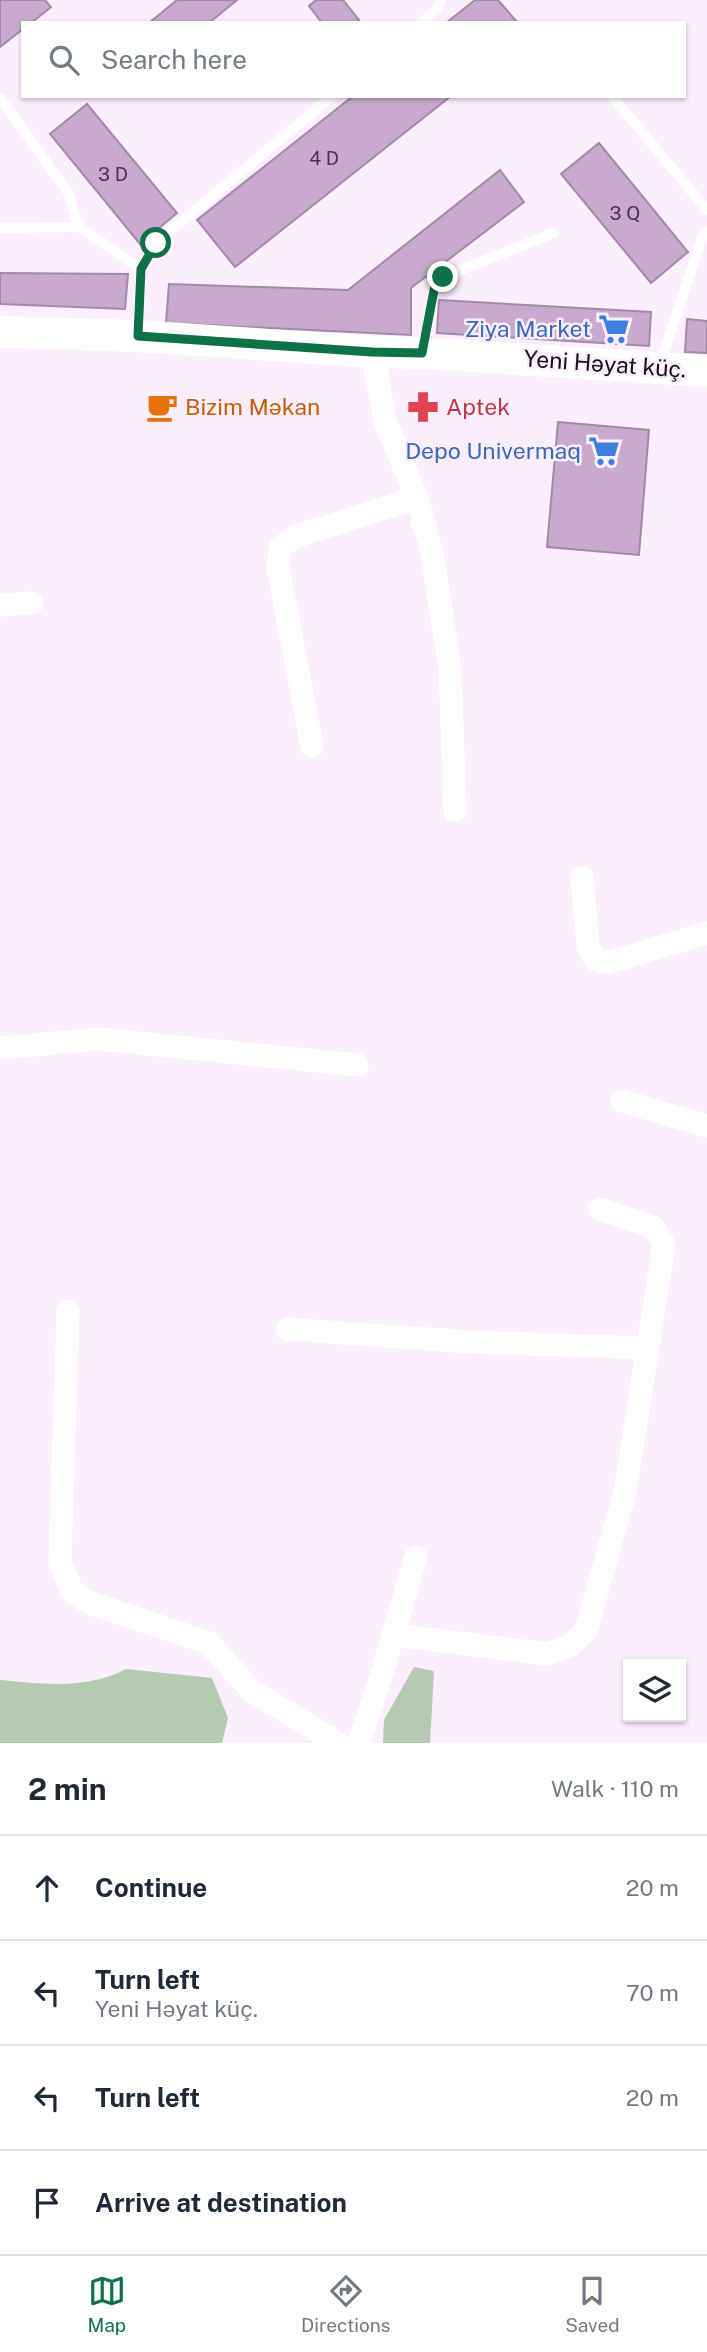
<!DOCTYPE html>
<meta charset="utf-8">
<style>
:root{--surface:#fff;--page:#f6f6f7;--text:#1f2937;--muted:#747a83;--line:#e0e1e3;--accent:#0f7148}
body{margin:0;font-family:"Public Sans",sans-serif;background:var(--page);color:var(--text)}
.controls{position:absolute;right:21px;bottom:21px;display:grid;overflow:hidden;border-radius:0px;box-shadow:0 2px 5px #0004}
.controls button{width:63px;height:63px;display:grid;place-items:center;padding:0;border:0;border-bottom:2px solid var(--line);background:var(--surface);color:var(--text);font:35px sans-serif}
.stop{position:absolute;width:21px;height:21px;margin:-16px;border:5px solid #0f7148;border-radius:50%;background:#fff}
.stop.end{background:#0f7148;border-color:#fff;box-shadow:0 2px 7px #0008}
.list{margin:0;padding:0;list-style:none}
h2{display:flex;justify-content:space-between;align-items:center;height:91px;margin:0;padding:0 28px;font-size:30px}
h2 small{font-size:23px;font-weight:400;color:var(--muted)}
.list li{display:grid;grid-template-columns:46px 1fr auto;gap:21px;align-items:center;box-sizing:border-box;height:105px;padding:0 28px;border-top:2px solid var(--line)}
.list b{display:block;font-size:26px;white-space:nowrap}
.list p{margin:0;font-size:23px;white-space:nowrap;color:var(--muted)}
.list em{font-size:23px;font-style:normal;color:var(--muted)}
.icon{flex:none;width:38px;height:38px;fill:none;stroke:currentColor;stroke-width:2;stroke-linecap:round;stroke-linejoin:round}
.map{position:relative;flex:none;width:707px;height:1743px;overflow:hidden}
.search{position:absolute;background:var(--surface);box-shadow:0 2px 5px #0004;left:21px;right:21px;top:21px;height:77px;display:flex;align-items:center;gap:18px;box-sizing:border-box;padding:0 24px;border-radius:0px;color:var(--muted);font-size:26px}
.sheet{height:511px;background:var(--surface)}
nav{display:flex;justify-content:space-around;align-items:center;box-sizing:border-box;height:98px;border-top:2px solid var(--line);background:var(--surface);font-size:19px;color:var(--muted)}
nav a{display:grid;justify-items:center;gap:4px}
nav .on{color:var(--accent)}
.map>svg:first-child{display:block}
</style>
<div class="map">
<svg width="707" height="1743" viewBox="0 0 707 1743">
<rect width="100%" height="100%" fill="#fcedff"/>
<g fill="#b5cab0">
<path d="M414,1667l20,4 -4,72h-47l1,-23z"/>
<path d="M126,1669l86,9 16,40 -6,25h-222v-63c43,4 86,10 126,-11z"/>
</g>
<g fill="#c9a9cf" stroke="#a18aa5" stroke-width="2">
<path d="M0,0h45l6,7 -20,16h-8v6l-23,18z"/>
<path d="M177,0h60l-28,23h-60z"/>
<path d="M316,0h27l16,20 -4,3h-33l-13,-17z"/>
<path d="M475,0h23l20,23h-72z"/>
<path d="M353,96h98l-216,171 -38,-47z"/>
<path d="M87,104l90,109 -37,31 -90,-110z"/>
<path d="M599,143l89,109 -37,31 -90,-109z"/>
<path d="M500,170l24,32 -113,86v47l-245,-12 3,-39 179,6z"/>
<path d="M0,273l128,1 -3,35 -125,-5z"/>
<path d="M439,300l212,12 -2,34 -212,-13z"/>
<path d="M687,319l20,2v32l-22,-1z"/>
<path d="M558,422l91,8 -10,125 -92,-8z"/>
</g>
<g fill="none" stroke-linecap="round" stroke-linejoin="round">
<g stroke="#fff" stroke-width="10">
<path d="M421,23l16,-14 4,-9"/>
<path d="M612,96l95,114"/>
<path d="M0,98l68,94 11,35 62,42"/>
<path d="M0,228l79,-1"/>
<path d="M138,333l3,-64 15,-26 176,-147"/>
<path d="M423,351l12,-66 8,-8 111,-44"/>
<path d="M660,364l43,-129 4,-4"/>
</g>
<g stroke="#fff" stroke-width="23">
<path d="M372,352l14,71 31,75 15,55 18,115 5,143"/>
<path d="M0,605l32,-2"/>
<path d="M312,746l-34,-179 2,-19 14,-11 123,-39"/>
<path d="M582,877l6,69 7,13 12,4 100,-30"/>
<path d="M0,1048l99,-9 258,26"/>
<path d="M622,1101l85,25"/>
<path d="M68,1311l-8,251 12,29 16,11 121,41 43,48 86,52"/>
<path d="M287,1329l183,13 177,6"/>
<path d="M394,1635l153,19 23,-8 16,-16 39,-138 39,-247 -11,-18 -53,-18"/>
<path d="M359,1743l24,-73 33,-113"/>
</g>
<path stroke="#fff" stroke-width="32" d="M0,332l138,4 234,16 50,1 285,18"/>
</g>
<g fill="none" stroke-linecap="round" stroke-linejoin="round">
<path stroke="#0f7148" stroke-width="9" d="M156,243l-15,26 -3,67 234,16 50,1 13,-68 8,-8"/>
</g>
<defs>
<symbol id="supermarket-bare" viewBox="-9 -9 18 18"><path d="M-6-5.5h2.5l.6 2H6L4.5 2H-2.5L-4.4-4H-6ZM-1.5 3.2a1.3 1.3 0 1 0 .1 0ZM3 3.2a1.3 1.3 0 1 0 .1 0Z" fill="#3f7fe0" stroke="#fcedff" stroke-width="2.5" paint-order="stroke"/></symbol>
<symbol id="cafe-bare" viewBox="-9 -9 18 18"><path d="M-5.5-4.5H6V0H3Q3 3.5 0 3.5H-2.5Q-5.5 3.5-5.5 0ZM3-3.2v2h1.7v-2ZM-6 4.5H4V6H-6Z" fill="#e8710a" stroke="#fcedff" stroke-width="2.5" paint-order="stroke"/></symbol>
<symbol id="pharmacy-bare" viewBox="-9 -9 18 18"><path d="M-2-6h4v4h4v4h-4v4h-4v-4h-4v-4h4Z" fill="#e0444e" stroke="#fcedff" stroke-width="2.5" paint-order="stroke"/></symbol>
</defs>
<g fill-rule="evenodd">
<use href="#supermarket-bare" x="592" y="307" width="44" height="44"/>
<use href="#cafe-bare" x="140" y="385" width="44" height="44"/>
<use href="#pharmacy-bare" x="401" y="385" width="44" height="44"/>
<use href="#supermarket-bare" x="582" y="429" width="44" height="44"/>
</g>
<g text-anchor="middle" stroke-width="5" stroke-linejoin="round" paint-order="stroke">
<g font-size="19" fill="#443646">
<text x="324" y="165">4 D</text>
<text x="113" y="181">3 D</text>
<text x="625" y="220">3 Q</text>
</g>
<g font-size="23" fill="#366cbe" stroke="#fcedff" text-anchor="end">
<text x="591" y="337">Ziya Market</text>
<text x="581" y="459">Depo Univermaq</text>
</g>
<g font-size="23" fill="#180f19" stroke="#fcedff">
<text transform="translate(605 364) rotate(4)" y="8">Yeni Həyat küç.</text>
</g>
<g font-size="23" fill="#c56008" stroke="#fcedff" text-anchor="start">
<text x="185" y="415">Bizim Məkan</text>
</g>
<g font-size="23" fill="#be3a42" stroke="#fcedff" text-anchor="start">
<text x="446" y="415">Aptek</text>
</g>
</g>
</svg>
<div class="controls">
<button><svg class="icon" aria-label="layers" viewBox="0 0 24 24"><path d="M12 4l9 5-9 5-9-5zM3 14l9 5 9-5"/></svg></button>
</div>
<div class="stop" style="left:156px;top:243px"></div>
<div class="stop end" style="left:443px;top:277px"></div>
<div class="search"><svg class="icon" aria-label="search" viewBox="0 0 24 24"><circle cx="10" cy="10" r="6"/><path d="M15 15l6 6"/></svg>Search here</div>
</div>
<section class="sheet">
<h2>2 min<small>Walk · 110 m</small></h2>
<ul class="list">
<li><svg class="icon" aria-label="ahead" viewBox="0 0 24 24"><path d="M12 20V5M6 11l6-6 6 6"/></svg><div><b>Continue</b></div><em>20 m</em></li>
<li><svg class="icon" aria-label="left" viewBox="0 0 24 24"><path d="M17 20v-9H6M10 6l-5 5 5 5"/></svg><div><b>Turn left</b><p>Yeni Həyat küç.</p></div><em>70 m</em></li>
<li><svg class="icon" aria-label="left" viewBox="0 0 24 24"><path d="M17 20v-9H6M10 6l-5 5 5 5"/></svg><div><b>Turn left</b></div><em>20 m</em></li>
<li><svg class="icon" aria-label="arrive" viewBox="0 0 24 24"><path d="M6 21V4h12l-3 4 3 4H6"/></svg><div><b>Arrive at destination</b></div></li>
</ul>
</section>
<nav>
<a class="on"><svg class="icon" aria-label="map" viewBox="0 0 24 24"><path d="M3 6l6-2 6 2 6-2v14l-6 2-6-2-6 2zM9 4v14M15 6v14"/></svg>Map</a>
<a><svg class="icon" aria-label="directions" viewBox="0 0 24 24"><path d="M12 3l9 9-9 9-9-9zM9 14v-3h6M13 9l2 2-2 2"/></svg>Directions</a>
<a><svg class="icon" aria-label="saved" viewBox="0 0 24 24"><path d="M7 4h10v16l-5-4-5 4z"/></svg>Saved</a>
</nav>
